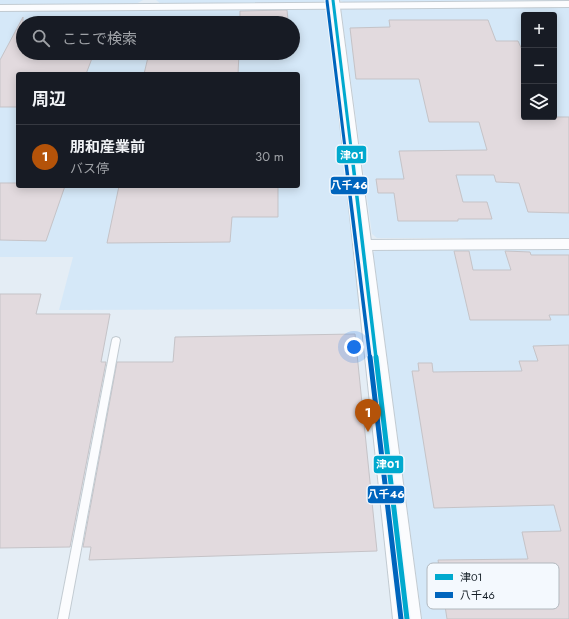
<!DOCTYPE html>
<html lang="ja">
<meta charset="utf-8">
<style>
:root{--surface:#171b24;--page:#242831;--text:#f1f3f6;--muted:#9ea1a6;--line:#363941;--accent:#b45309}
body{margin:0;font-family:Jost,"Noto Sans JP",sans-serif;background:var(--page);color:var(--text)}
.controls{position:absolute;right:12px;top:12px;display:grid;overflow:hidden;border-radius:4px;box-shadow:0 2px 10px #0003}
.controls button{width:36px;height:36px;display:grid;place-items:center;padding:0;border:0;border-bottom:1px solid var(--line);background:var(--surface);color:var(--text);font:20px sans-serif}
.you{position:absolute;left:354px;top:347px;width:14px;height:14px;margin:-10px;border:3px solid #fff;border-radius:50%;background:#1a73e8;box-shadow:0 0 0 6px #1a73e833}
.badge{display:grid;place-items:center;width:26px;height:26px;border-radius:50%;background:var(--accent);color:#fff;font-size:13px;font-weight:700}
.pin{position:absolute;translate:-50% -33px;filter:drop-shadow(0 1px 2px #0008)}
.pin::after{content:'';position:absolute;top:21px;width:14px;height:12px;background:inherit;clip-path:polygon(0 0,100% 0,50% 100%)}
.list{margin:0;padding:0;list-style:none}
h2{display:flex;justify-content:space-between;align-items:center;height:52px;margin:0;padding:0 16px;font-size:17px}
h2 small{font-size:13px;font-weight:400;color:var(--muted)}
.list li{display:grid;grid-template-columns:26px 1fr auto;gap:12px;align-items:center;box-sizing:border-box;height:64px;padding:0 16px;border-top:1px solid var(--line)}
.list b{display:block;font-size:15px;white-space:nowrap}
.list p{margin:0;font-size:13px;white-space:nowrap;color:var(--muted)}
.list em{font-size:13px;font-style:normal;color:var(--muted)}
.icon{flex:none;width:22px;height:22px;fill:none;stroke:currentColor;stroke-width:2;stroke-linecap:round;stroke-linejoin:round}
.map{position:relative;flex:none;width:569px;height:619px;overflow:hidden}
.search{position:absolute;background:var(--surface);box-shadow:0 2px 10px #0003;left:16px;top:16px;width:284px;height:44px;display:flex;align-items:center;gap:10px;box-sizing:border-box;padding:0 14px;border-radius:22px;color:var(--muted);font-size:15px}
.panel{position:absolute;background:var(--surface);box-shadow:0 2px 10px #0003;left:16px;top:72px;width:284px;height:116px;border-radius:4px}
.map>svg:first-child{display:block}
</style>
<div class="map">
<svg width="569" height="619" viewBox="0 0 569 619">
<rect width="100%" height="100%" fill="#e4edf5"/>
<g fill="#d5e8f8" fill-rule="evenodd">
<path d="M0,0h143l-7,4h-136z"/>
<path d="M156,0h171v1l-7,3h-159z"/>
<path d="M339,0h230l-226,2z"/>
<path d="M569,6v233l-92,1 -18,-2h-82l-5,-4 -31,-224 3,-2zM524,15h30v102h-30z"/>
<path d="M320,8l7,4 33,297 -301,1 14,-53h-73v-246zM23,23h270v30h-270zM18,74h280v112h-280z"/>
<path d="M569,249v370h-147l-50,-365 4,-4z"/>
</g>
<g fill="#e2dade" stroke="#c5c3c7">
<path d="M287,10l1,10h-48v-9z"/>
<path d="M23,17v36h71l-8,21h-68v33h-18v-47z"/>
<path d="M389,20h99l8,21h22l6,13v63h45v96l-41,-1 -9,-29 -23,-1 -2,-7h-38l7,27h24l5,17h-34v2h-60l-4,-28h-16l-2,-14h28l-5,-28 88,-1 -8,-28h-50l-10,-43h-63l-6,-51 40,-1z"/>
<path d="M149,53h90l-1,21h-94z"/>
<path d="M0,183h18v3h47l-19,55 -46,-1z"/>
<path d="M119,186h159v31h-46l-2,25 -123,1z"/>
<path d="M454,251h15l4,19h38l-6,-19 25,1 1,3h38v60h-20l2,5h-81z"/>
<path d="M0,294h41l-5,20h74l-9,48h5l-36,185 -70,1z"/>
<path d="M355,334l22,217 -288,9 2,-13h-8l34,-185h56l2,-25z"/>
<path d="M569,345v274h-122l-9,-59 90,-1 -6,-27 39,-1 -7,-26 -120,3 -22,-137h7l-1,-8h14l1,9 89,-1 -3,-10h19l-5,-15z"/>
</g>
<g fill="none" stroke-linecap="round" stroke-linejoin="round">
<defs>
<path id="lane" d="M116,337l3,1 1,2 -52,279h-10l54,-279 1,-2z"/>
<g id="street">
<path d="M569,1v6l-569,4v-6z"/>
<path d="M569,239v10l-206,1 -5,-1 -1,-4 1,-4 5,-1z"/>
</g>
<path id="secondary" d="M327,0h12l82,619h-28z"/>
</defs>
<use href="#lane" stroke="#c2cbd2" stroke-width="2"/>
<use href="#street" stroke="#c2cbd2" stroke-width="2"/>
<use href="#secondary" stroke="#c2cbd2" stroke-width="2"/>
<use href="#lane" fill="#fbfcfe" fill-rule="evenodd"/>
<use href="#street" fill="#fbfcfe" fill-rule="evenodd"/>
<use href="#secondary" fill="#fbfcfe" fill-rule="evenodd"/>
<defs>
<path id="bus-1-far2" d="M333,0l19,156"/>
<path id="bus-1-far1" d="M352,155l24,203"/>
<path id="bus-1" d="M376,357l31,262"/>
<path id="bus-2-far2" d="M327,1l19,155"/>
<path id="bus-2-far1" d="M345,155l25,203"/>
<path id="bus-2" d="M370,357l31,262"/>
</defs>
<use href="#bus-1-far2" stroke="#f4f9fe" stroke-width="5"/>
<use href="#bus-1-far1" stroke="#f4f9fe" stroke-width="6"/>
<use href="#bus-1" stroke="#f4f9fe" stroke-width="8"/>
<use href="#bus-2-far2" stroke="#f4f9fe" stroke-width="5"/>
<use href="#bus-2-far1" stroke="#f4f9fe" stroke-width="6"/>
<use href="#bus-2" stroke="#f4f9fe" stroke-width="8"/>
<use href="#bus-1-far2" stroke="#00a9ce" stroke-width="3"/>
<use href="#bus-1-far1" stroke="#00a9ce" stroke-width="3.5"/>
<use href="#bus-1" stroke="#00a9ce" stroke-width="5"/>
<use href="#bus-2-far2" stroke="#0065bd" stroke-width="3"/>
<use href="#bus-2-far1" stroke="#0065bd" stroke-width="3.5"/>
<use href="#bus-2" stroke="#0065bd" stroke-width="5"/>
</g>
<rect x="427" y="563" width="132" height="46" rx="6" fill="#f4f9fe" stroke="#b1b8be" stroke-width="1"/>
<rect x="435" y="574" width="18" height="6" fill="#00a9ce"/>
<rect x="435" y="592" width="18" height="6" fill="#0065bd"/>
<g font-size="11" fill="#151f27">
<text x="460" y="581">津01</text>
<text x="460" y="599">八千46</text>
</g>
<g stroke="#f4f9fe" stroke-width="1.5">
<rect x="336" y="145" width="31" height="19" rx="4" fill="#00a9ce"/>
<rect x="330" y="176" width="38" height="19" rx="4" fill="#0065bd"/>
<rect x="373" y="455" width="31" height="19" rx="4" fill="#00a9ce"/>
<rect x="367" y="485" width="38" height="19" rx="4" fill="#0065bd"/>
</g>
<g font-size="11" text-anchor="middle" font-weight="bold" fill="#fff">
<text x="352" y="159">津01</text>
<text x="349" y="189">八千46</text>
<text x="388" y="468">津01</text>
<text x="386" y="498">八千46</text>
</g>
</svg>
<div class="controls">
<button>+</button>
<button>−</button>
<button><svg class="icon" aria-label="layers" viewBox="0 0 24 24"><path d="M12 4l9 5-9 5-9-5zM3 14l9 5 9-5"/></svg></button>
</div>
<div class="you"></div>
<div class="pin badge" style="left:368px;top:432px">1</div>
<div class="search"><svg class="icon" aria-label="search" viewBox="0 0 24 24"><circle cx="10" cy="10" r="6"/><path d="M15 15l6 6"/></svg>ここで検索</div>
<section class="panel">
<h2>周辺<small></small></h2>
<ul class="list">
<li><span class="badge">1</span><div><b>朋和産業前</b><p>バス停</p></div><em>30 m</em></li>
</ul>
</section>
</div>
